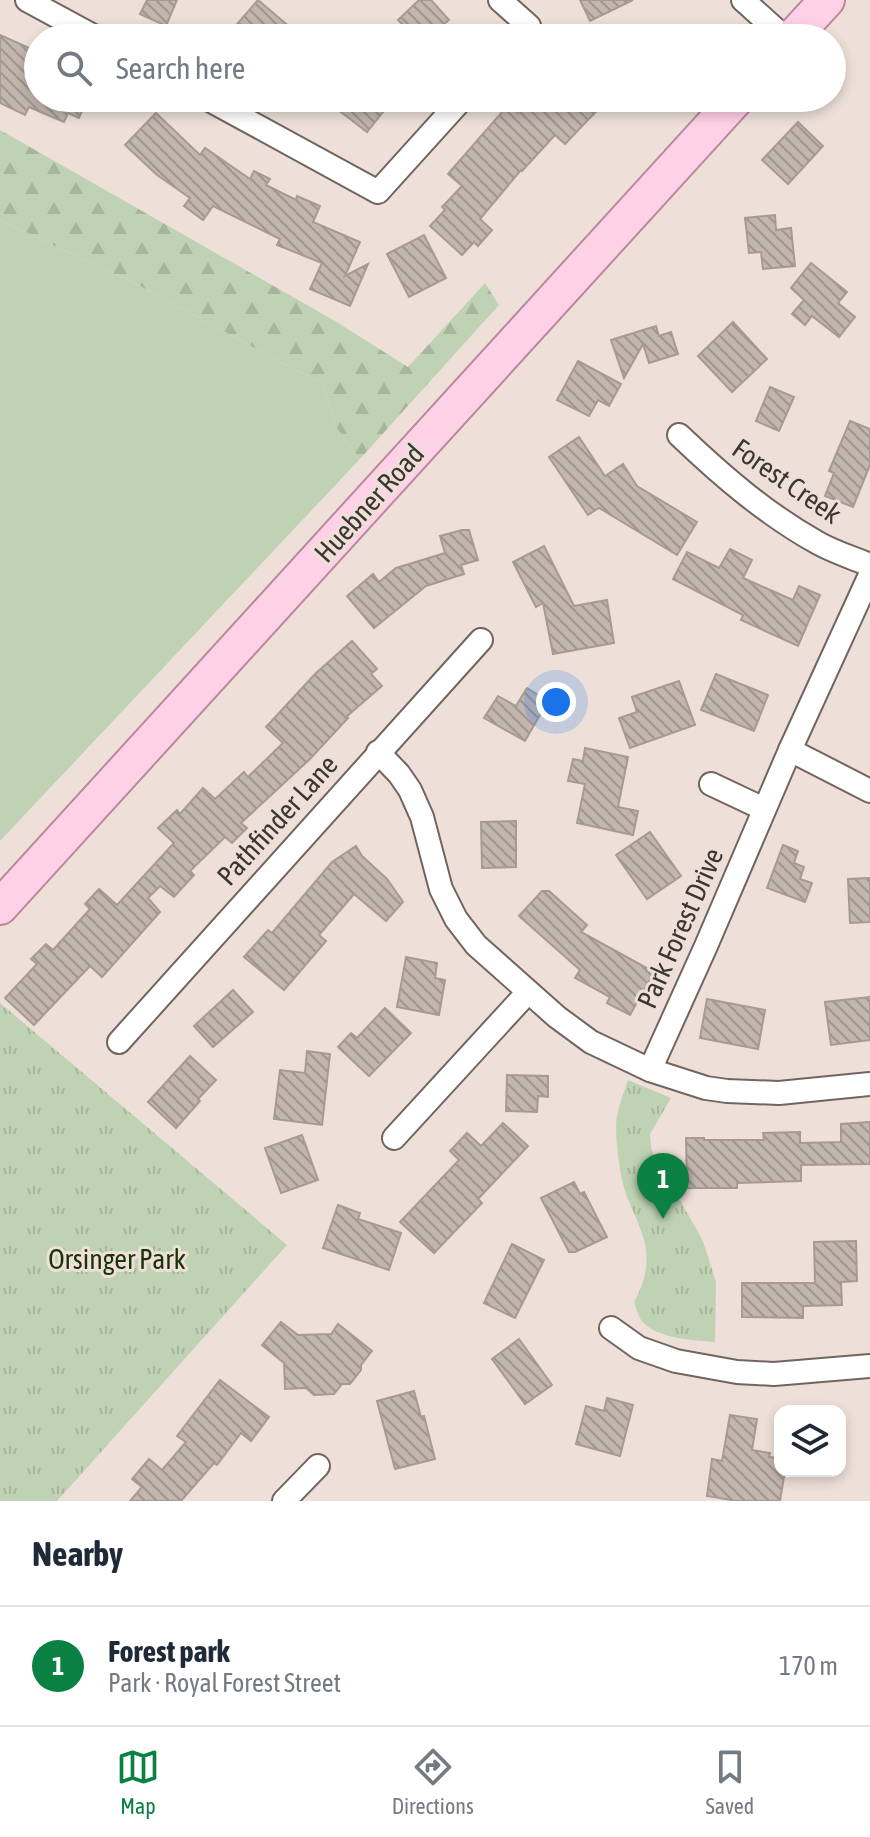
<!DOCTYPE html>
<meta charset="utf-8">
<style>
:root{--surface:#fff;--page:#f6f6f7;--text:#1f2937;--muted:#747a83;--line:#e0e1e3;--accent:#0b8043}
body{margin:0;font-family:"Asap Condensed",sans-serif;background:var(--page);color:var(--text)}
.controls{position:absolute;right:24px;bottom:24px;display:grid;overflow:hidden;border-radius:16px;box-shadow:0 4px 12px #0003}
.controls button{width:72px;height:72px;display:grid;place-items:center;padding:0;border:0;border-bottom:2px solid var(--line);background:var(--surface);color:var(--text);font:40px sans-serif}
.you{position:absolute;left:556px;top:702px;width:28px;height:28px;margin:-20px;border:6px solid #fff;border-radius:50%;background:#1a73e8;box-shadow:0 0 0 12px #1a73e833}
.badge{display:grid;place-items:center;width:52px;height:52px;border-radius:50%;background:var(--accent);color:#fff;font-size:26px;font-weight:700}
.pin{position:absolute;translate:-50% -66px;filter:drop-shadow(0 2px 4px #0008)}
.pin::after{content:'';position:absolute;top:42px;width:28px;height:24px;background:inherit;clip-path:polygon(0 0,100% 0,50% 100%)}
.list{margin:0;padding:0;list-style:none}
h2{display:flex;justify-content:space-between;align-items:center;height:104px;margin:0;padding:0 32px;font-size:34px}
h2 small{font-size:26px;font-weight:400;color:var(--muted)}
.list li{display:grid;grid-template-columns:52px 1fr auto;gap:24px;align-items:center;box-sizing:border-box;height:120px;padding:0 32px;border-top:2px solid var(--line)}
.list b{display:block;font-size:30px;white-space:nowrap}
.list p{margin:0;font-size:26px;white-space:nowrap;color:var(--muted)}
.list em{font-size:26px;font-style:normal;color:var(--muted)}
.icon{flex:none;width:44px;height:44px;fill:none;stroke:currentColor;stroke-width:2;stroke-linecap:round;stroke-linejoin:round}
.map{position:relative;flex:none;width:870px;height:1501px;overflow:hidden}
.search{position:absolute;background:var(--surface);box-shadow:0 4px 12px #0003;left:24px;right:24px;top:24px;height:88px;display:flex;align-items:center;gap:20px;box-sizing:border-box;padding:0 28px;border-radius:44px;color:var(--muted);font-size:30px}
.sheet{height:224px;background:var(--surface)}
nav{display:flex;justify-content:space-around;align-items:center;box-sizing:border-box;height:112px;border-top:2px solid var(--line);background:var(--surface);font-size:22px;color:var(--muted)}
nav a{display:grid;justify-items:center;gap:4px}
nav .on{color:var(--accent)}
.map>svg:first-child{display:block}
</style>
<div class="map">
<svg width="870" height="1501" viewBox="0 0 870 1501">
<defs>
<pattern id="forest-firs" width="22" height="20" patternUnits="userSpaceOnUse" patternTransform="scale(2)"><rect width="22" height="20" fill="#bfd3b4"/><path d="M5 1l3.5 6h-7zM16 11l3.5 6h-7z" fill="#a5b69b"/></pattern>
<pattern id="park-tufts" width="24" height="20" patternUnits="userSpaceOnUse" patternTransform="scale(2)"><rect width="24" height="20" fill="#bfd3b4"/><path d="M3 7l-1-3M5 7V3M7 7l1-3M15 17l-1-3M17 17v-4M19 17l1-3" fill="none" stroke="#a5b69b"/></pattern>
<pattern id="building-back-hatch" width="6" height="6" patternUnits="userSpaceOnUse" patternTransform="scale(2)"><rect width="6" height="6" fill="#c3b6af"/><path d="M-1 5l2 2M0 0l6 6M5-1l2 2" fill="none" stroke="#a0958f"/></pattern>
</defs>
<rect width="100%" height="100%" fill="#eee0d9"/>
<path fill="#bfd3b4" d="M0,220l140,66 148,80 33,16 16,46 22,32 -359,381z"/>
<path fill="url(#forest-firs)" d="M0,130l335,191 73,46 77,-84 14,22 -140,155 -22,-32 -16,-46 -33,-16 -148,-80 -140,-66z"/>
<g fill="url(#park-tufts)">
<path d="M0,1003l287,242 -230,256h-57z"/>
<path d="M628,1080l43,18 -21,36 1,14 8,23 21,29 23,41 13,41 -1,60c-22,-2 -59,-3 -74,-22 -3,-5 -5,-12 -7,-18 13,-22 17,-47 7,-71 -5,-16 -14,-30 -18,-47 -4,-17 -9,-51 -6,-68 2,-12 7,-24 11,-36z"/>
</g>
<g fill="url(#building-back-hatch)" stroke="#a69a93" stroke-width="2">
<path d="M147,0h30l-11,26 -26,-12z"/>
<path d="M258,0l33,28 -9,10h-57z"/>
<path d="M419,0h12l18,20 -11,9 9,9h-52l10,-11 -7,-7z"/>
<path d="M580,0h53l-43,21z"/>
<path d="M0,35l38,17v46h50l-9,20 -11,-5 -4,9 -35,-15 -4,8 -25,-12z"/>
<path d="M323,98h71l-27,34z"/>
<path d="M532,98h77l-44,46 -10,-9 -33,36 -1,-1 -41,49 12,11 -14,16 -4,-4 -12,13 -32,-29 15,-16 -3,-3 20,-21 -14,-12 61,-70 9,9z"/>
<path d="M156,113l44,42 5,-7 45,31 4,-8 16,8 -4,6 30,15 1,-4 23,10 -7,16 47,20 -15,34 23,-12 -18,42 -40,-17 12,-26 -45,-18 3,-6 -67,-33 -10,14 -19,-14 6,-8 -33,-23 -32,-30z"/>
<path d="M798,122l25,24 -35,38 -26,-24z"/>
<path d="M775,215l1,15 15,-2 4,38 -32,3 -2,-17 -12,1 -4,-35z"/>
<path d="M424,235l22,43 -37,19 -22,-43z"/>
<path d="M811,263l36,29 -9,11 17,14 -16,20 -27,-21 -7,9 -13,-11 12,-14 -13,-12z"/>
<path d="M733,322l34,37 -35,33 -34,-36z"/>
<path d="M656,326l3,10 12,-4 7,22 -29,9 -6,-19 -19,34 -13,-38z"/>
<path d="M578,361l43,23 -12,22 -11,-6 -9,16 -32,-16z"/>
<path d="M770,387l24,10 -15,34 -23,-10z"/>
<path d="M850,421l20,8v36l-17,42 -28,-11 9,-23 -5,-2z"/>
<path d="M579,437l26,39 18,-12 14,22 60,36 -20,33 -78,-47 -11,7 -39,-58z"/>
<path d="M462,530h7l9,30 -17,5 3,9 -38,12 -52,42 -27,-32 26,-22 6,8 17,-14 49,-15 -5,-17z"/>
<path d="M544,546l30,60 33,-6 7,43 -61,11 -10,-51 -7,4 -23,-45z"/>
<path d="M730,549l22,11 -9,18 50,22 6,-14 21,9 -22,51 -57,-26 2,-5 -70,-36 14,-27 32,16z"/>
<path d="M352,641l25,28 -6,5 11,12 -36,31 2,1 -38,41 -69,64 6,5 -15,15 -7,-6 -35,34 4,4 -20,22 -14,-11 -12,12 12,14 -58,65 -12,-11 -56,59 -29,-27 32,-34 -6,-5 15,-15 7,6 37,-41 -5,-5 14,-15 18,16 57,-62 -16,-15 19,-18 3,4 23,-26 12,11 29,-27 4,5 35,-34 -17,-16 49,-53z"/>
<path d="M716,674l52,21 -14,36 -53,-21z"/>
<path d="M679,681l16,44 -65,23 -11,-30 18,-6 -5,-15z"/>
<path d="M527,688l21,13 -23,40 -41,-23 14,-22 18,10z"/>
<path d="M585,748l43,9 -10,50 20,4 -5,24 -56,-12 8,-39 -17,-3 5,-22 10,2z"/>
<path d="M516,821v46l-34,1 -1,-46z"/>
<path d="M650,832l31,44 -34,23 -31,-44z"/>
<path d="M783,845l15,6 -4,12 10,4 -4,12 12,4 -7,19 -38,-14z"/>
<path d="M356,846l6,10 25,23 16,23 -17,19 -32,-27 -35,41 7,6 -42,49 -40,-33 24,-27 4,3 60,-71z"/>
<path d="M870,878v44l-20,1 -2,-44z"/>
<path d="M542,891h7l38,34 -6,7 73,40 -24,43 -23,-12 3,-6 -35,-19 5,-8 -61,-54z"/>
<path d="M406,957l31,6 -2,15 10,2 -6,35 -42,-8z"/>
<path d="M233,990l20,22 -40,35 -19,-21z"/>
<path d="M870,997v43l-39,5 -6,-43z"/>
<path d="M707,999l58,11 -7,39 -58,-11z"/>
<path d="M385,1008l26,25 -42,43 -31,-29 13,-14 6,5z"/>
<path d="M307,1051l23,3 -8,71 -48,-6 6,-49 25,3z"/>
<path d="M190,1056l26,24 -18,19 2,2 -24,27 -28,-26z"/>
<path d="M507,1075l41,1v21l-10,-1 -1,16 -31,-1z"/>
<path d="M870,1122v42l-69,1v16l-64,2v5h-50l-1,-50h18v2h60l-1,-7 37,-1v11l41,-1v-18z"/>
<path d="M503,1123l25,23 -50,53 4,4 -48,50 -34,-31 59,-62 -9,-9 17,-18 14,13z"/>
<path d="M302,1135l16,45 -37,13 -16,-45z"/>
<path d="M574,1182l6,12 4,-2 23,45 -32,15h-6l-28,-54z"/>
<path d="M338,1205l22,8 -2,6 43,14 -12,37 -66,-22z"/>
<path d="M856,1241l1,40 -16,1 1,23 -39,1v12l-61,-1v-34h73l-1,-41z"/>
<path d="M512,1244l32,16 -29,58 -31,-15z"/>
<path d="M281,1322l17,13 33,-1 7,-10 34,27 -11,14v5l-11,14h-8l-8,10 -20,1 -8,-7 -21,1 -1,-26 -22,-18z"/>
<path d="M519,1339l33,46 -27,19 -33,-45z"/>
<path d="M220,1380l49,37 -18,24 -10,-8 -24,32 -3,-2 -33,38h-51l12,-14 -10,-8 17,-20 13,11 24,-28 -9,-6z"/>
<path d="M414,1391l7,26 3,-1 11,43 -40,10 -18,-68z"/>
<path d="M607,1398l26,7 -13,51 -44,-12 10,-38 18,5z"/>
<path d="M730,1415l27,4 -5,31 18,3 -1,4 11,1v13h5l-5,30h-43l-30,-5 5,-37 10,2z"/>
</g>
<g fill="none" stroke-linecap="round" stroke-linejoin="round">
<defs>
<g id="street">
<path d="M27,0l70,38"/>
<path d="M500,0l29,26 -12,12"/>
<path d="M743,0l42,38"/>
<path d="M206,98l172,94 85,-94"/>
<path d="M679,435c43,41 87,79 139,108 16,9 35,15 52,22"/>
<path d="M790,750l80,41"/>
<path d="M378,752l21,22 11,16 12,27 19,72 15,30 20,26 81,72 34,25 59,28 56,18 21,3 52,2 91,-9"/>
<path d="M711,784l53,25"/>
<path d="M119,1042l362,-402"/>
<path d="M650,1070l56,-124 84,-196 80,-175"/>
<path d="M394,1138l134,-146"/>
<path d="M611,1328l28,20 37,13 61,11 37,2 96,-8"/>
<path d="M284,1501l34,-35"/>
</g>
<g id="primary">
<path d="M792,38l35,-38"/>
<path d="M0,907l737,-809"/>
</g>
</defs>
<use href="#street" stroke="#71655f" stroke-width="26"/>
<use href="#primary" stroke="#bb879d" stroke-width="38"/>
<use href="#street" stroke="#fff" stroke-width="22"/>
<use href="#primary" stroke="#ffd1e6" stroke-width="34"/>
</g>
<g text-anchor="middle" stroke-width="6" stroke-linejoin="round" paint-order="stroke">
<g font-size="28" fill="#3c3633" stroke="#eee0d9">
<text transform="translate(787 481) rotate(35)" y="10">Forest Creek</text>
<text transform="translate(369 503) rotate(-48)" y="10">Huebner Road</text>
<text transform="translate(277 820) rotate(-48)" y="10">Pathfinder Lane</text>
<text transform="translate(680 928) rotate(-66)" y="10">Park Forest Drive</text>
</g>
<g font-size="28" fill="#193404" stroke="#eee0d9">
<text x="117" y="1269">Orsinger Park</text>
</g>
</g>
</svg>
<div class="controls">
<button><svg class="icon" aria-label="layers" viewBox="0 0 24 24"><path d="M12 4l9 5-9 5-9-5zM3 14l9 5 9-5"/></svg></button>
</div>
<div class="you"></div>
<div class="pin badge" style="left:663px;top:1219px">1</div>
<div class="search"><svg class="icon" aria-label="search" viewBox="0 0 24 24"><circle cx="10" cy="10" r="6"/><path d="M15 15l6 6"/></svg>Search here</div>
</div>
<section class="sheet">
<h2>Nearby<small></small></h2>
<ul class="list">
<li><span class="badge">1</span><div><b>Forest park</b><p>Park · Royal Forest Street</p></div><em>170 m</em></li>
</ul>
</section>
<nav>
<a class="on"><svg class="icon" aria-label="map" viewBox="0 0 24 24"><path d="M3 6l6-2 6 2 6-2v14l-6 2-6-2-6 2zM9 4v14M15 6v14"/></svg>Map</a>
<a><svg class="icon" aria-label="directions" viewBox="0 0 24 24"><path d="M12 3l9 9-9 9-9-9zM9 14v-3h6M13 9l2 2-2 2"/></svg>Directions</a>
<a><svg class="icon" aria-label="saved" viewBox="0 0 24 24"><path d="M7 4h10v16l-5-4-5 4z"/></svg>Saved</a>
</nav>
